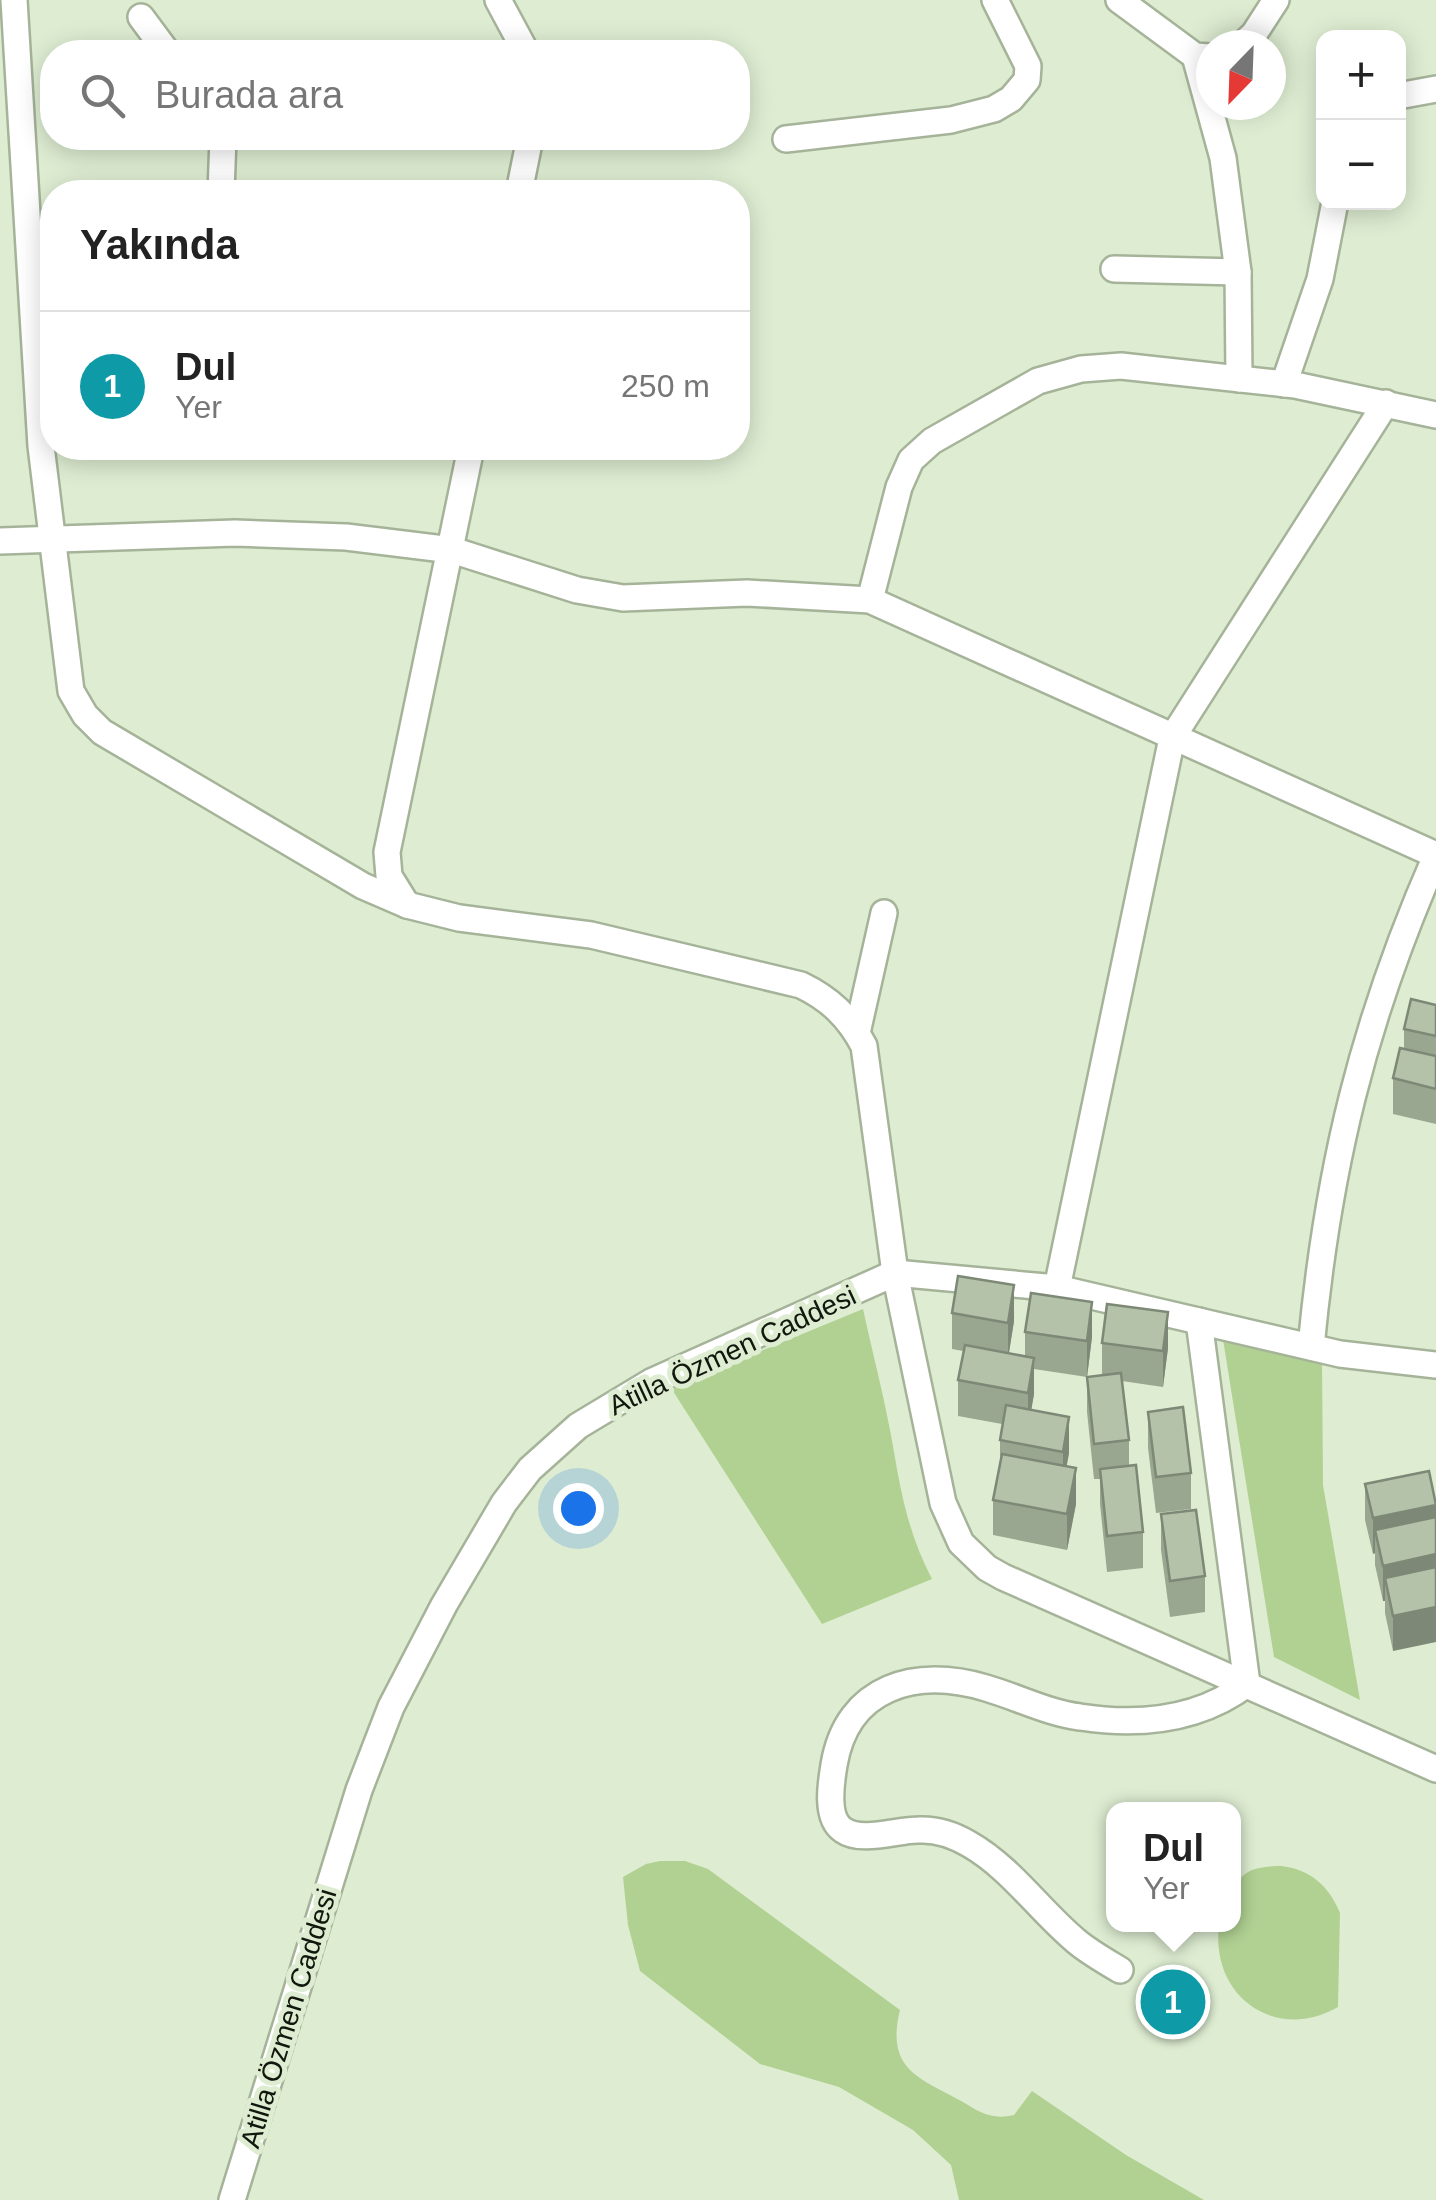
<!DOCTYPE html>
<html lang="tr">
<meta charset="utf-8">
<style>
:root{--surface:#fff;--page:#f6f6f6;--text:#222;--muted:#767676;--line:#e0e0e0;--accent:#99207a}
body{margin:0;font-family:Arial,sans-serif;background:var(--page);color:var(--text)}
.controls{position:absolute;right:30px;top:30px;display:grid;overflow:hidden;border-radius:20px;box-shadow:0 5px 25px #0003}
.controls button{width:90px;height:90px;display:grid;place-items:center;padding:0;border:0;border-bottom:2px solid var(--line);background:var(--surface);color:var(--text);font:50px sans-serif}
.compass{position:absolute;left:1196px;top:30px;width:90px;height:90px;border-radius:50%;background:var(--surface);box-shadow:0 5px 25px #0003;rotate:203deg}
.you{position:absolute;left:578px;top:1508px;width:35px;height:35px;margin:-25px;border:8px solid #fff;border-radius:50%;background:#1a73e8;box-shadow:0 0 0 15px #1a73e833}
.badge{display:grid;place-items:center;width:65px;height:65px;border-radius:50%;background:var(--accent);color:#fff;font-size:32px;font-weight:700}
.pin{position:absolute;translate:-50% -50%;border:5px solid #fff;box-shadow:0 2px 10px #0006}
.popup{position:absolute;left:1106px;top:1802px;width:135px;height:130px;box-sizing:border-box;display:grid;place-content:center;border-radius:20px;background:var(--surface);filter:drop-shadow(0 2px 8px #0005);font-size:32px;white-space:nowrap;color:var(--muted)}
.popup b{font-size:38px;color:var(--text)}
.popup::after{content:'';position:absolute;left:50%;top:100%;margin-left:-20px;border:20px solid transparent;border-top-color:var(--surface)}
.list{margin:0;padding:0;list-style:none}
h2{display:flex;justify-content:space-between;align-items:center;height:130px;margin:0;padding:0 40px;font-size:42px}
h2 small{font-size:32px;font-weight:400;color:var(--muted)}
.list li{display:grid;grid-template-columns:65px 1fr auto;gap:30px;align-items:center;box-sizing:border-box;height:150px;padding:0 40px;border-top:2px solid var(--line)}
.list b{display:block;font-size:38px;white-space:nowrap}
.list p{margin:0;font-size:32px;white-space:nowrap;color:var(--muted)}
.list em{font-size:32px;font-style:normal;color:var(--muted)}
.icon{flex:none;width:55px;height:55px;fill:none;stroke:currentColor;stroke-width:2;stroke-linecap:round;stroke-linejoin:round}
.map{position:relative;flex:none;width:1436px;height:2200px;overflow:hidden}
.search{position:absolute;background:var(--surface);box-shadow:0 5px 25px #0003;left:40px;top:40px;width:710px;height:110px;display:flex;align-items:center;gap:25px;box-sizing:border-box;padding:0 35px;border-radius:40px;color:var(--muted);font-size:38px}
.panel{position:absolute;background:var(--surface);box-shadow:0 5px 25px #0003;left:40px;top:180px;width:710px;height:280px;border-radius:40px}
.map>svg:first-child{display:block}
</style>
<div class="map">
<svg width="1436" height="2200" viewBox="0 0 1436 2200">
<rect width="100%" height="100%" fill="#deedd2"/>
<g fill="#b0d192">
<path d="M863,1309c10,46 22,91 30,137 8,48 16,89 39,133l-110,45 -151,-236z"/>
<path d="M1221,1327l101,30 1,128 37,215 -86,-43z"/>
<path d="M660,1861h25l23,8 192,141c-15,61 21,68 63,92 18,11 29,18 51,13l18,-24 94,64 78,45h-245l-8,-35 -38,-35 -74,-43 -79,-23 -120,-93 -12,-46 -5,-48 23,-13z"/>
<path d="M1282,1866c29,4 47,20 58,47l-2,94c-63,36 -128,-11 -119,-82l14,-1c0,-40 1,-58 49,-58z"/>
</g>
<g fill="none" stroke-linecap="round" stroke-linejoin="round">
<defs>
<g id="street">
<path d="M14,0l27,446 30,245 14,24 17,17 261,154 44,19 52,13 132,17 210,50c29,14 48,32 63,61l31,227 48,230 18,40 26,25 16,9 433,192"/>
<path d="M498,0l28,52"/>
<path d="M1119,0l76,56 15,1"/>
<path d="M141,17l26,35"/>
<path d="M1242,45l12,-11 22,-34"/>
<path d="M1195,56l28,102 15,114 1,107"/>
<path d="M1398,96l38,-7"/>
<path d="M786,139l165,-19 43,-11 17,-10 16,-19 1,-14 -33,-66"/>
<path d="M221,192l2,-54"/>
<path d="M519,192l11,-54"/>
<path d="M1114,269l124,3"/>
<path d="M1284,384l36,-105 15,-77"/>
<path d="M0,541l235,-8 111,4 106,13 125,40 46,8 124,-5 123,7 566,255"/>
<path d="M870,600l29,-113 12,-27 21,-19 106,-60 43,-12 40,-3 174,19 141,30"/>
<path d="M407,905l-18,-29 -2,-24 84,-404"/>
<path d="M857,1033l27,-120"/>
<path d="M1057,1288l115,-550 214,-335"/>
<path d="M1311,1347c17,-180 52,-325 125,-491"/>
<path d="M1120,1970c-15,-9 -31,-18 -44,-29 -37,-31 -65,-73 -107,-97 -15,-9 -33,-15 -51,-14 -21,0 -57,13 -75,0 -18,-12 -12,-47 -9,-65 13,-79 82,-98 152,-77 31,9 62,25 94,29 59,9 119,3 167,-33l-48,-363"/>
<path d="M232,2200l127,-410 32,-83 53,-102 60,-102 26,-34 48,-43 73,-44 244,-109 162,15 283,66 96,11"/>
</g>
</defs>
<use href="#street" stroke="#a5b399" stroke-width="30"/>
<use href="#street" stroke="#fff" stroke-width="25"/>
</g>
<g fill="#9aa790">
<path d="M1436,1005v119l-43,-10v-36l11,-29v-20z"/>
<path d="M952,1313l62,8 -5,32 16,3v-24l67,5 -5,40 -53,-8v25l-3,16 38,43 -3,14 10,37 -9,46 -74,-15v-35l7,-32v-28l2,-16 -44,-8v-36l5,-29 -11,-2z"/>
<path d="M1102,1343l66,5 -5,39 -41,-6 7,59v26l14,66v36l-36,4 -7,-68v-25h-6l-7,-67v-35l15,-2z"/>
<path d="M1148,1412l43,61v36l-35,4 -8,-65z"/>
<path d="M1429,1471l-36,180 -8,-38v-12h-2l-8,-36v-12l-2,1 -8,-34v-36z"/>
<path d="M1161,1514l44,62v36l-35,5 -9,-67z"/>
</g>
<g fill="#7d8876">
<path d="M1014,1285v36l-6,37v-35z"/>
<path d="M1092,1302v35l-5,40v-36z"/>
<path d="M1168,1312v36l-5,39v-36z"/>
<path d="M1034,1358v36l-6,35v-36z"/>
<path d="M1069,1417v36l-6,34v-35z"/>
<path d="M1076,1468v36l-9,46v-36z"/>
<path d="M1436,1505v35l-61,-10v23l-2,1v-36z"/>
<path d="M1436,1554v36l-51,-12v23h-2v-35z"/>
<path d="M1436,1607v35l-43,9v-35z"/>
</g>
<g fill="#b3c2a8" stroke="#7d8876" stroke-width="2.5">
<path d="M1411,999l25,6v31l-32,-7z"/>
<path d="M1400,1048l36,8v33l-43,-11z"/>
<path d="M958,1276l56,9 -6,38 -56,-10z"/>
<path d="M1031,1293l61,9 -5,39 -62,-9z"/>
<path d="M1107,1304l61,8 -5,39 -61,-8z"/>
<path d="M965,1345l69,13 -6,35 -70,-13z"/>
<path d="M1121,1373l8,67 -35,4 -7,-67z"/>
<path d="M1006,1405l63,12 -6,35 -63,-12z"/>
<path d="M1183,1407l8,66 -35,4 -8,-65z"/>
<path d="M1002,1454l74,14 -9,46 -74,-14z"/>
<path d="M1136,1465l7,67 -36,4 -7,-67z"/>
<path d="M1429,1471l7,34 -63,13 -8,-34z"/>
<path d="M1196,1510l9,66 -35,5 -9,-67z"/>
<path d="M1436,1517v37l-53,12 -8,-36z"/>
<path d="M1436,1567v40l-43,9 -8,-38z"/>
</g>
<g text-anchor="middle" stroke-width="10" stroke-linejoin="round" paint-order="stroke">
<g font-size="28" fill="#12170e" stroke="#deedd2">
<text transform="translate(732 1350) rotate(-25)" y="10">Atilla Özmen Caddesi</text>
<text transform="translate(288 2018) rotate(-73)" y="10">Atilla Özmen Caddesi</text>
</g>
</g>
</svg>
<div class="controls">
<button>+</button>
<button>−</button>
</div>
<svg class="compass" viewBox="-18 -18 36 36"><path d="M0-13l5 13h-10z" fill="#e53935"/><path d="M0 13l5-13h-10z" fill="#767676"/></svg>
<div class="you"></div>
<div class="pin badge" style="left:1173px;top:2002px;background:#0f9aa8">1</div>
<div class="popup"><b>Dul</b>Yer</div>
<div class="search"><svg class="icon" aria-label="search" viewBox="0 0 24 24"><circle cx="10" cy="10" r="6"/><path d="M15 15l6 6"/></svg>Burada ara</div>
<section class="panel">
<h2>Yakında<small></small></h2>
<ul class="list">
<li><span class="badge" style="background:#0f9aa8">1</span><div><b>Dul</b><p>Yer</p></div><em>250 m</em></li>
</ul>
</section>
</div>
